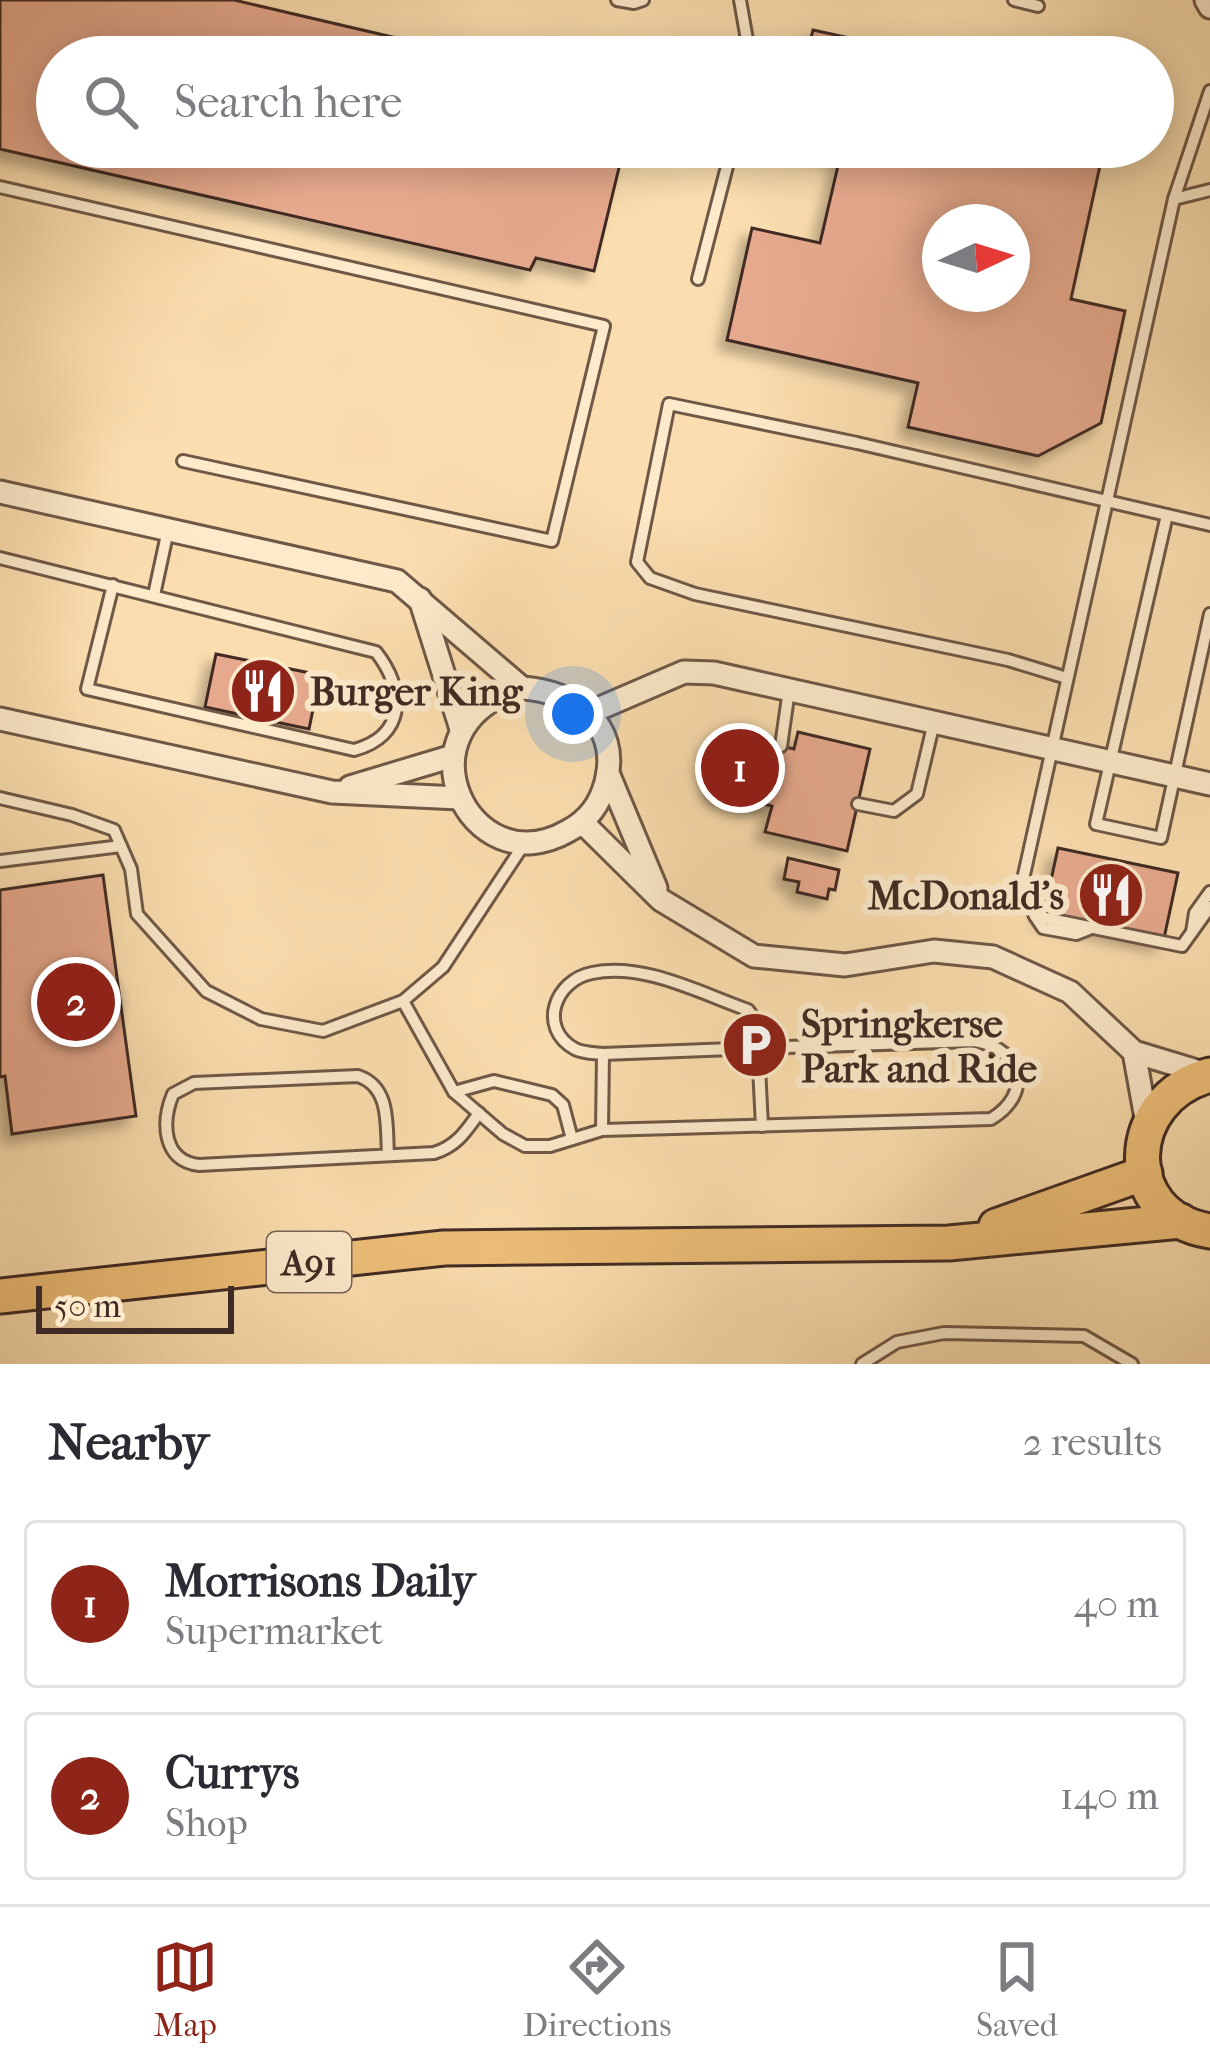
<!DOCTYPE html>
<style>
:root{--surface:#fff;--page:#f2f2f3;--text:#2b2b33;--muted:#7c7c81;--line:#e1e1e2;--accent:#8f2418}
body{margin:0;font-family:"IM FELL French Canon",serif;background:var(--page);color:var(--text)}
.compass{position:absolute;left:922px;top:204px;width:108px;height:108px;border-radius:50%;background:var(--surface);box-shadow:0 6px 30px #0003;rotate:86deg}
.scale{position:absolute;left:36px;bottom:30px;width:198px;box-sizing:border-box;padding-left:12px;border:6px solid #402b24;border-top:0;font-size:33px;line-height:42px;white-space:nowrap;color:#402b24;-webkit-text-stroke:9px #fceacb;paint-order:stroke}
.you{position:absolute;left:573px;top:714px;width:42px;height:42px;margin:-30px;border:9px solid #fff;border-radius:50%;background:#1a73e8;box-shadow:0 0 0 18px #1a73e833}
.badge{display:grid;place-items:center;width:78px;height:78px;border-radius:50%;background:var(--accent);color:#fff;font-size:39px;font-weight:700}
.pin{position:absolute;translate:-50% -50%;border:6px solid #fff;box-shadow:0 3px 12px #0006}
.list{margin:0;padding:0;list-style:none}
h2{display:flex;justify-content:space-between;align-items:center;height:156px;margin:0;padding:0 48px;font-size:51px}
h2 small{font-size:39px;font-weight:400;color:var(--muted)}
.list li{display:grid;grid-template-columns:78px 1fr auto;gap:36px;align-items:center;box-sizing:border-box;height:168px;margin:0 24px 24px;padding:0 24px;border:3px solid var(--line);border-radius:12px}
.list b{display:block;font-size:45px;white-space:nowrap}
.list p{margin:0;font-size:39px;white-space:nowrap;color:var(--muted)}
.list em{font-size:39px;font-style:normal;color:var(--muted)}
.icon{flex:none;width:66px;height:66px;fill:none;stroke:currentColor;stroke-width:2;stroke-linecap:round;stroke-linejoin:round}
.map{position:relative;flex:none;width:1210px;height:1364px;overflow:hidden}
.search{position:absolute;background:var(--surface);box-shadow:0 6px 30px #0003;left:36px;right:36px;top:36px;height:132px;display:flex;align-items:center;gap:30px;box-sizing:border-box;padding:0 42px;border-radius:66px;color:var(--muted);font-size:45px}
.sheet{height:540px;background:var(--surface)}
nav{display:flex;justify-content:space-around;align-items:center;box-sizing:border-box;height:168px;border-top:3px solid var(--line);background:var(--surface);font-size:33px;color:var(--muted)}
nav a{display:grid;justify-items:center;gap:6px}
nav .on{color:var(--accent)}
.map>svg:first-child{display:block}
</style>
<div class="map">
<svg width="1210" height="1364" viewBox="0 0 1210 1364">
<defs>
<filter id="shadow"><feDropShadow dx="-9" dy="9" stdDeviation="6" flood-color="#0004"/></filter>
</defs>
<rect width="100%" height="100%" fill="#fbdeaf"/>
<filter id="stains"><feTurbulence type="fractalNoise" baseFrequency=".00167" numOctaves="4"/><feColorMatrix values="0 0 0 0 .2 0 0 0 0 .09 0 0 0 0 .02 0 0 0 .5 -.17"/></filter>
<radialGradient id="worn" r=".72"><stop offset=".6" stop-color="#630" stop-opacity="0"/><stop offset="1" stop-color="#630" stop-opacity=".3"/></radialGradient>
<g fill="#e6a98d" stroke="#402b24" stroke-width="3" fill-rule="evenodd" filter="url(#shadow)">
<path d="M0,0h234l244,57h-421v90h567l-30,124 -58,-13 -6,12 -530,-121z"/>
<path d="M813,30l123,27h-130z"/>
<path d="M794,147h310l-33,152 54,12 -24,112 -63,33 -130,-29 10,-44 -191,-43 25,-112 68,15 20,-86zM940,222h72v72h-72z"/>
<path d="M216,654l104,21 -11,54 -104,-22z"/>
<path d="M798,732l72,17 -23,102 -82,-19 7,-26 -18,-4 13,-59 27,6z"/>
<path d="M726,734l41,9 -13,59 -41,-9z"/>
<path d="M1058,848l120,25 -15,70 -120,-26z"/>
<path d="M788,858l51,12 -4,20 -6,-1 -2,10 -30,-7 2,-10 -15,-3z"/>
<path d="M103,875l33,241 -124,18 -7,-58 -5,1v-187z"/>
</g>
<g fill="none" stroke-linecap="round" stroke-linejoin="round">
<defs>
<g id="lane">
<path d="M617,0l17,3 9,-3"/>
<path d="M740,0l10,57"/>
<path d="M1014,0l24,6"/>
<path d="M0,187l604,139 -52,215 -369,-80"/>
<path d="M1210,190l-36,9 -152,685 13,32 147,30 28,-39"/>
<path d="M1174,199l36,-108"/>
<path d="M698,279l34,-132"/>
<path d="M1167,515l-71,309 65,14 49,-224"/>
<path d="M0,558l376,94c30,38 30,84 -22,98l-267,-61 26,-104"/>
<path d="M154,595l14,-65"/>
<path d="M1067,678l-59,-18 -313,-66 -45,-16 -13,-16 32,-158 188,39 353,82"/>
<path d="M781,746l8,-56"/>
<path d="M0,798l72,17 42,15 17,39 6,45 69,77 55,28 62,12 80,-30 40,-34 81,-123"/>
<path d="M858,804l36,7 23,-17 17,-72"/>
<path d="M0,861l121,-15"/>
<path d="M1035,916l8,12 33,6 13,-5"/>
<path d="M1192,932l3,-19 15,-21"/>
<path d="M403,1001l51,91 49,42 22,12h25l52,-16 389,-11c42,-25 32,-70 -16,-78l-217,7 -5,-31 -5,-7c-48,-17 -105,-48 -156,-37 -37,7 -55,55 -17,76 8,4 19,4 28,5l-1,76"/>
<path d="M603,1054l155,-6 4,78"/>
<path d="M454,1092l40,-11 58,14 11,10 9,34"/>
<path d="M388,1154c-2,-29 3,-67 -30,-78l-164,7 -21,11c-12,29 -10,67 26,71l235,-12c23,-7 32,-22 45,-40"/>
<path d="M862,1364l35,-22 47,-9 140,3 48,28"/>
</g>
<g id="street">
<path d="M1206,0l4,7"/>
<path d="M0,492l397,89 125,107"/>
<path d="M420,599l41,130"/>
<path d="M522,688c51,3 99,35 84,94 -6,22 -17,38 -38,49 -100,57 -175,-107 -46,-143z"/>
<path d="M591,712l93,-40 30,1 496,111"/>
<path d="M0,719l332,73 127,6"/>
<path d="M608,773l48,115"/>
<path d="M350,787l103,-31"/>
<path d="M583,823l78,77 93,56 91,9 89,-14 59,6 77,35 64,60 76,23"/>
<path d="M1134,1052l13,72"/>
</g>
<g id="primary">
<path d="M1210,1075c-87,23 -93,141 0,156"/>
<path d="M996,1226l149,-53"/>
<path d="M0,1296l444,-48 505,-5 232,-22"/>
</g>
</defs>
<use href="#lane" stroke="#6f5847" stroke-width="16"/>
<use href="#street" stroke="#6f5847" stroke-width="27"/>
<use href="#primary" stroke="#402b24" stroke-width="39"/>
<use href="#lane" stroke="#fceacb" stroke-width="10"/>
<use href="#street" stroke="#fceacb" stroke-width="21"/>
<use href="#primary" stroke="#eebf78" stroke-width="33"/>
</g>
<defs>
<symbol id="restaurant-disc" viewBox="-11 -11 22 22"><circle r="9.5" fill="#8f2418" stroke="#fceacb"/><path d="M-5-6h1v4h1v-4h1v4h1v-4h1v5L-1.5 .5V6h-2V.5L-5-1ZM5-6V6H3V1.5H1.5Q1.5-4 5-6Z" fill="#fff"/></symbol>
<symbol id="parking-disc" viewBox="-11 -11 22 22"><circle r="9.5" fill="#8f2418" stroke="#fceacb"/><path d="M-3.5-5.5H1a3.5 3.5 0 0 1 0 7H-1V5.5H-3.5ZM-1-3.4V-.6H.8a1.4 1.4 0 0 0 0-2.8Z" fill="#fff"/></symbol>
</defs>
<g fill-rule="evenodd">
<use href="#restaurant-disc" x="225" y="653" width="76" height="76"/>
<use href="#restaurant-disc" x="1073" y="857" width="76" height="76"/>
<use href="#parking-disc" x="717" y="1007" width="76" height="76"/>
</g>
<g text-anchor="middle" stroke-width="12" stroke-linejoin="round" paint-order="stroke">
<rect fill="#fceacb" stroke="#786456" stroke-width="3" x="267" y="1232" width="84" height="60" rx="9"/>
<g font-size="36" font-weight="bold" fill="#402b24">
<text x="309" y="1275">A91</text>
</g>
<g font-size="39" font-weight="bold" fill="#402b24" stroke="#fceacb" text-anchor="start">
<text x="310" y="705">Burger King</text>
<text x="1064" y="909" text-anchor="end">McDonald's</text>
<text x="801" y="1037">Springkerse<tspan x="801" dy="45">Park and Ride</tspan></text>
</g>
</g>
<rect width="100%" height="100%" filter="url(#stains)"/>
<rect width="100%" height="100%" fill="url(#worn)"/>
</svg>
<svg class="compass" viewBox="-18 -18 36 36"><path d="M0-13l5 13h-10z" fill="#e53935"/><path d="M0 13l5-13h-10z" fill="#7c7c81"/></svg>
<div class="scale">50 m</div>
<div class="you"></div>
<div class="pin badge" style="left:740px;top:768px">1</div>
<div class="pin badge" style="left:76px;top:1002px">2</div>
<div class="search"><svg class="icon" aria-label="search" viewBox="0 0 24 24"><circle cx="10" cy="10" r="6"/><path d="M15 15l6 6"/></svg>Search here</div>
</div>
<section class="sheet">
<h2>Nearby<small>2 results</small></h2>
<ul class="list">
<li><span class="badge">1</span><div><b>Morrisons Daily</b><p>Supermarket</p></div><em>40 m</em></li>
<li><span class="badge">2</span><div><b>Currys</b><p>Shop</p></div><em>140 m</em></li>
</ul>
</section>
<nav>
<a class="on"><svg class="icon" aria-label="map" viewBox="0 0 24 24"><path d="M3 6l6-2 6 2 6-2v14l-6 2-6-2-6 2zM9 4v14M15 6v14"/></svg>Map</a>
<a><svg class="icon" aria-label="directions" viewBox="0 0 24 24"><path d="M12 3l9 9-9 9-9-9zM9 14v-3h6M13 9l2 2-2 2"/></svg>Directions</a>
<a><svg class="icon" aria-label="saved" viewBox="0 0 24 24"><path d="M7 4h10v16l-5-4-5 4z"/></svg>Saved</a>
</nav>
